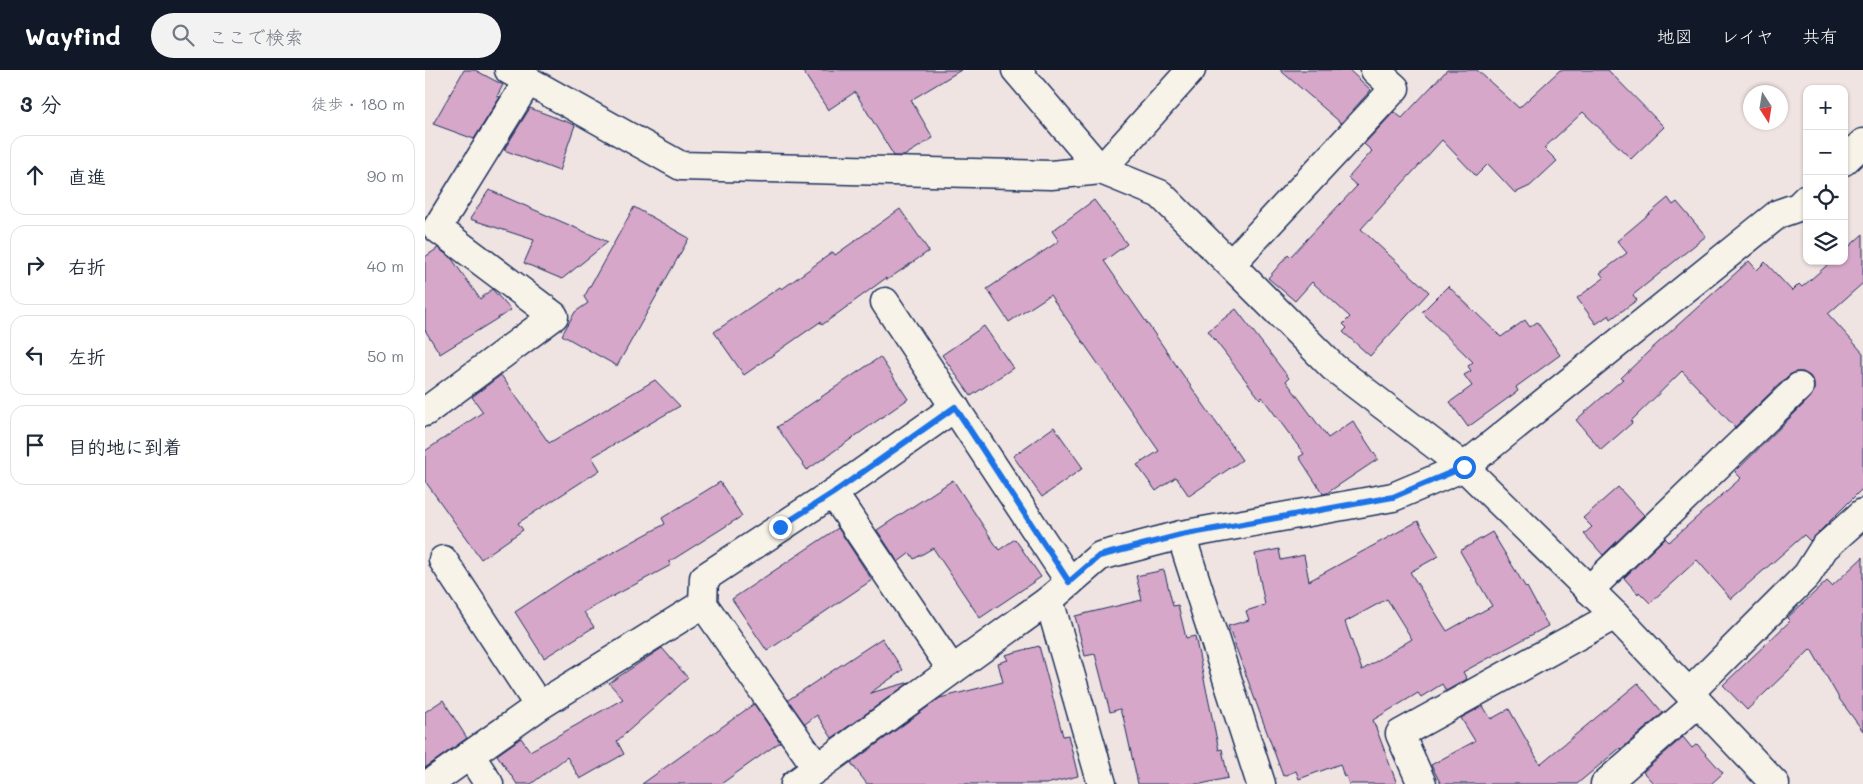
<!DOCTYPE html>
<html lang="ja">
<meta charset="utf-8">
<style>
:root{--surface:#fff;--page:#f2f2f3;--text:#1f2937;--muted:#747a83;--line:#e0e1e3;--accent:#111827}
body{margin:0;font-family:Mali,"Klee One",sans-serif;background:var(--page);color:var(--text)}
.controls{position:absolute;right:15px;top:15px;display:grid;overflow:hidden;border-radius:10px;box-shadow:0 1px 4px #0004}
.controls button{width:45px;height:45px;display:grid;place-items:center;padding:0;border:0;border-bottom:1px solid var(--line);background:var(--surface);color:var(--text);font:25px sans-serif}
.compass{position:absolute;left:1318px;top:15px;width:45px;height:45px;border-radius:50%;background:var(--surface);box-shadow:0 1px 4px #0004;rotate:168deg}
.stop{position:absolute;width:15px;height:15px;margin:-11px;border:4px solid #1a73e8;border-radius:50%;background:#fff}
.stop.end{background:#1a73e8;border-color:#fff;box-shadow:0 1px 5px #0008}
.list{margin:0;padding:0;list-style:none}
h2{display:flex;justify-content:space-between;align-items:center;height:65px;margin:0;padding:0 20px;font-size:21px}
h2 small{font-size:16px;font-weight:400;color:var(--muted)}
.list li{display:grid;grid-template-columns:32px 1fr auto;gap:15px;align-items:center;box-sizing:border-box;height:80px;margin:0 10px 10px;padding:0 10px;border:1px solid var(--line);border-radius:15px}
.list b{display:block;font-size:19px;white-space:nowrap}
.list em{font-size:16px;font-style:normal;color:var(--muted)}
.icon{flex:none;width:28px;height:28px;fill:none;stroke:currentColor;stroke-width:2;stroke-linecap:round;stroke-linejoin:round}
.map{position:relative;flex:none;width:1438px;height:714px;overflow:hidden}
header{display:flex;align-items:center;gap:30px;box-sizing:border-box;height:70px;padding:0 25px;background:var(--accent);color:#fff}
header strong{font-size:24px}
nav{display:flex;gap:28px;margin-inline-start:auto;font-size:18px}
.search{width:350px;height:45px;background:var(--page);display:flex;align-items:center;gap:12px;box-sizing:border-box;padding:0 18px;border-radius:28px;color:var(--muted);font-size:19px}
main{display:flex}
aside{flex:1;background:var(--surface)}
.map>svg:first-child{display:block}
</style>
<header>
<strong>Wayfind</strong>
<div class="search"><svg class="icon" aria-label="search" viewBox="0 0 24 24"><circle cx="10" cy="10" r="6"/><path d="M15 15l6 6"/></svg>ここで検索</div>
<nav><a>地図</a><a>レイヤ</a><a>共有</a></nav>
</header>
<main>
<aside>
<h2>3 分<small>徒歩 · 180 m</small></h2>
<ul class="list">
<li><svg class="icon" aria-label="ahead" viewBox="0 0 24 24"><path d="M12 20V5M6 11l6-6 6 6"/></svg><div><b>直進</b></div><em>90 m</em></li>
<li><svg class="icon" aria-label="right" viewBox="0 0 24 24"><path d="M7 20v-9h11M14 6l5 5-5 5"/></svg><div><b>右折</b></div><em>40 m</em></li>
<li><svg class="icon" aria-label="left" viewBox="0 0 24 24"><path d="M17 20v-9H6M10 6l-5 5 5 5"/></svg><div><b>左折</b></div><em>50 m</em></li>
<li><svg class="icon" aria-label="arrive" viewBox="0 0 24 24"><path d="M6 21V4h12l-3 4 3 4H6"/></svg><div><b>目的地に到着</b></div></li>
</ul>
</aside>
<div class="map">
<svg width="1438" height="714" viewBox="0 0 1438 714">
<rect width="100%" height="100%" fill="#f0e4e2"/>
<filter id="ink" filterUnits="userSpaceOnUse"><feTurbulence type="fractalNoise" baseFrequency=".02" numOctaves="2"/><feDisplacementMap in="SourceGraphic" scale="10" xChannelSelector="R" yChannelSelector="G"/><feConvolveMatrix kernelMatrix="1 2 1 2 8 2 1 2 1" color-interpolation-filters="sRGB"/></filter>
<g filter="url(#ink)">
<g fill="#d6a7c9" stroke="#1b2f5e" fill-rule="evenodd">
<path d="M39,0h11l28,15 -6,11 3,1 -26,42 -41,-15z"/>
<path d="M377,0h159l-50,30 22,38 -29,18h-10l-39,-64 -27,18z"/>
<path d="M855,0h69l22,20 -30,33z"/>
<path d="M1022,0h30l42,38 41,-38h48l56,57 -33,32 -48,-47 -39,36 13,13 -27,25 -15,7 -27,-29 -12,12 -34,-36 -81,89 68,63 -59,64 -27,-24 4,-4 -4,-4 7,-7 -38,-35 -17,19 -27,-23 20,-23 2,2 67,-71 -9,-8 24,-27 -8,-7 30,-32 8,6z"/>
<path d="M105,38l45,17 -16,46 -55,-21z"/>
<path d="M64,120l119,52 -46,37 -38,-16 10,-23 -64,-21z"/>
<path d="M1243,128l5,7 4,-3 29,34 -73,59 4,5 -26,19 -2,-4 -13,9 -19,-26 27,-20 -4,-5 27,-20 -10,-12z"/>
<path d="M669,130l33,44 -23,17 138,199 -53,36 -13,-19 -20,14 -19,-26 22,-14 -109,-156 -41,27 -22,-33 72,-48 -7,-10z"/>
<path d="M209,137l55,31 -72,128 -55,-31 13,-23 13,-9 -4,-6z"/>
<path d="M475,139l29,42 -42,29 -1,-2 -64,47 -2,-3 -76,53 -30,-43 66,-45 2,2 51,-37 2,3z"/>
<path d="M1438,164v49l-35,31 35,39v135l-53,53 -6,-6 -73,64 -34,-39 -47,43 -11,-11 -1,2 -14,-16 41,-40 4,4 72,-64 -6,-6 75,-74 4,-7v-8l-4,-7 -7,-4h-7l-7,3 -54,52 -53,-56 -51,50 1,2 -31,27 -25,-30 47,-41 -2,-1 27,-26 101,-91 8,9 8,-8 27,29 7,-7 3,3 30,-26h12v-10z"/>
<path d="M13,178l14,11 28,40 12,-10 19,21 -71,44 -15,-24v-73z"/>
<path d="M1023,216l53,51 24,-17 5,7 7,-5 23,33 -44,32 2,4 -50,36 -18,-25 22,-16 -8,-11 7,-4 -3,-5 5,-4 -51,-50z"/>
<path d="M811,239l53,69 -3,3 42,57 25,-17 25,38 -51,34 -4,1 -24,-37 5,-3 -42,-57 -2,2 -52,-68z"/>
<path d="M559,256l29,42 -42,28 -29,-41z"/>
<path d="M455,287l28,42 -101,71 -30,-43z"/>
<path d="M76,305l48,68 106,-63 25,26 -88,51 8,13 -82,53 5,7 -42,29 -56,-78v-30l58,-39 -11,-15z"/>
<path d="M629,357l29,41 -41,29 -29,-41z"/>
<path d="M528,410l46,70 16,-11 26,38 -61,41 -47,-70 -19,11 -4,-6 -12,9 -21,-32z"/>
<path d="M295,412l22,34 -73,46 2,3 -87,47 10,15 -50,31 -29,-46 53,-35 97,-53 -3,-6z"/>
<path d="M1193,417l26,28 -41,40 -19,-21 8,-7 -9,-9z"/>
<path d="M993,451l21,35 -29,16 37,59 45,-25 -32,-55 32,-19 34,56 1,-1 21,39 -85,46 4,7 -21,12 -4,-7 -21,13 -3,-4 -45,27 24,64h-48l-3,-8 -2,1 -4,-13 -41,15 -3,-8 -13,5 -55,-150 21,-6 -3,-9 19,-6 -10,-51 24,-5 2,11 23,-5 5,26zM962,529l25,40 -50,31 -17,-48z"/>
<path d="M413,458l34,52 -105,71 -35,-52z"/>
<path d="M1438,487v174l-23,-31 -29,-51 -64,61 -24,-25 67,-64 -3,-3 40,-37 5,5z"/>
<path d="M739,500l9,36 5,-1 8,33 9,-2 24,114 3,-1 6,29 -27,6h-63l-15,-68 -1,1 -2,-8 -10,3 -15,-58 -10,2 -10,-40 67,-16 -6,-24z"/>
<path d="M457,568l21,32 -33,23 40,-11 -78,56 -15,-23 -12,9 -17,-24z"/>
<path d="M614,576l24,90 5,-1 10,41 -32,8h-179l-16,-21 89,-65 63,-16 -5,-19 10,-3 -3,-5z"/>
<path d="M237,578l26,30 -71,63 7,13 -44,25 -13,-22 -36,27h-14l-20,-29 24,-17 9,13 93,-52 -14,-16z"/>
<path d="M1213,613l25,30 -42,36 -1,-1 -43,36h-136l-10,-19 44,-24 -14,-23 22,-12 8,13 18,-10 31,55z"/>
<path d="M18,630l24,38 -42,30v-56z"/>
<path d="M329,634l26,38 -59,42h-79z"/>
<path d="M1258,667l9,11 5,-4 26,29 -12,11h-57l-11,-12z"/>
</g>
<g fill="none" stroke-linecap="round" stroke-linejoin="round">
<defs>
<g id="street">
<path d="M84,0l172,96 370,9 50,-5 90,-100"/>
<path d="M591,0l85,100 59,24 173,173 131,100 151,148 160,169"/>
<path d="M1419,91l19,-18"/>
<path d="M806,194l164,-176 -20,-18"/>
<path d="M460,232l185,280"/>
<path d="M0,342l129,-96 -117,-88 91,-147"/>
<path d="M408,423l119,177"/>
<path d="M756,465l80,249"/>
<path d="M18,490l96,146"/>
<path d="M1164,520l210,-203"/>
<path d="M624,530l53,184"/>
<path d="M1264,623l118,-118 17,-27 39,-35"/>
<path d="M45,685l19,29"/>
<path d="M392,698l-114,-164 1,-26 129,-85 122,-86"/>
<path d="M4,714l110,-78 164,-102"/>
<path d="M370,714l254,-184 51,-44 81,-21 212,-38 71,-30 314,-253 20,-7 9,-9"/>
<path d="M997,714l-22,-50 215,-119"/>
<path d="M1180,714l93,-81"/>
</g>
</defs>
<use href="#street" stroke="#1b2f5e" stroke-width="31"/>
<use href="#street" stroke="#f7f3e8" stroke-width="28"/>
</g>
</g>
<g fill="none" stroke-linecap="round" stroke-linejoin="round" filter="url(#ink)">
<path stroke="#1a73e8" stroke-width="6" d="M355,457l53,-34 122,-86 114,175 30,-26 82,-21 212,-38 71,-30"/>
</g>
</svg>
<div class="controls">
<button>+</button>
<button>−</button>
<button><svg class="icon" aria-label="locate" viewBox="0 0 24 24"><circle cx="12" cy="12" r="6"/><path d="M12 2v4M12 18v4M2 12h4M18 12h4"/></svg></button>
<button><svg class="icon" aria-label="layers" viewBox="0 0 24 24"><path d="M12 4l9 5-9 5-9-5zM3 14l9 5 9-5"/></svg></button>
</div>
<svg class="compass" viewBox="-18 -18 36 36"><path d="M0-13l5 13h-10z" fill="#e53935"/><path d="M0 13l5-13h-10z" fill="#747a83"/></svg>
<div class="stop" style="left:1039px;top:397px"></div>
<div class="stop end" style="left:355px;top:457px"></div>
</div>
</main>
